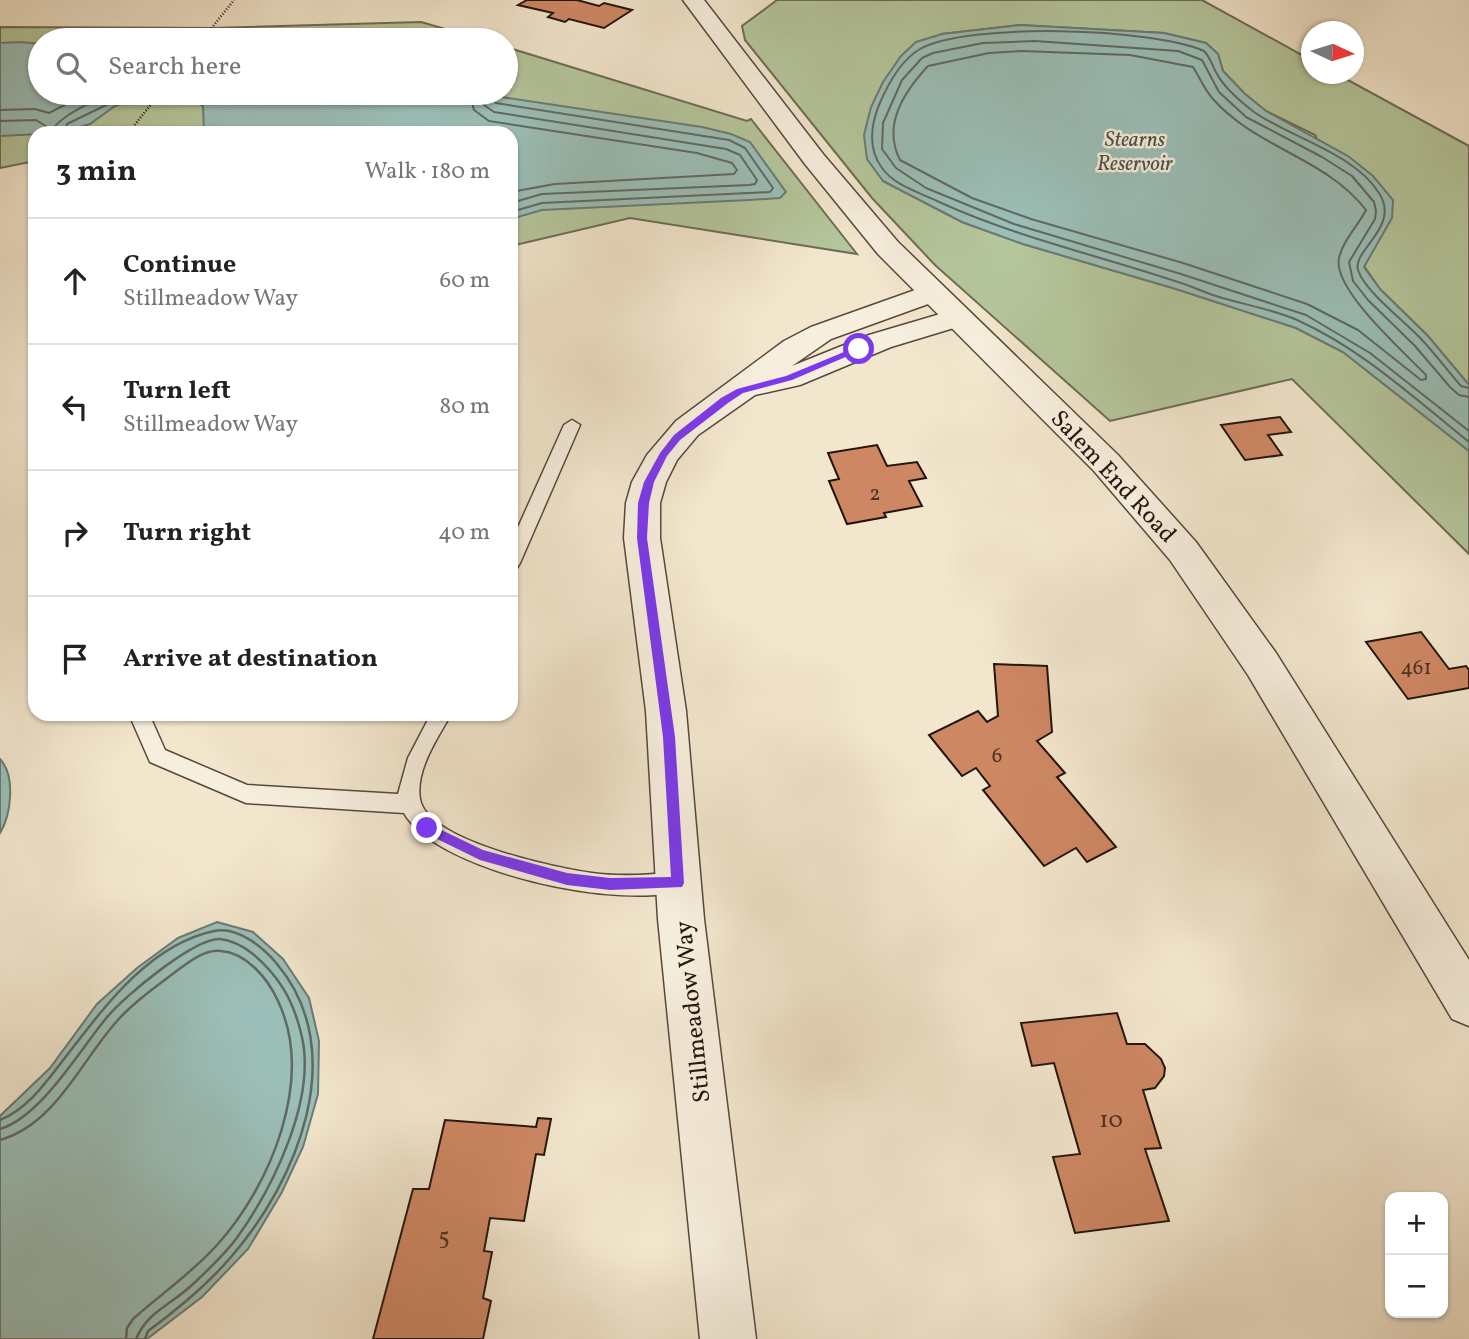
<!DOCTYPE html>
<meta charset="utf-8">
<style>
:root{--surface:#fff;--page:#f2f2f2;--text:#222;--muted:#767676;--line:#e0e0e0}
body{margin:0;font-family:Vollkorn,serif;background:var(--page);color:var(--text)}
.controls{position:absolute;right:21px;bottom:21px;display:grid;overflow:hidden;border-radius:14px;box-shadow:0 2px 5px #0004}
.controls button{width:63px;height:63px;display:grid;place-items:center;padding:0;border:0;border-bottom:2px solid var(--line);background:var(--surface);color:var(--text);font:35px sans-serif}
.compass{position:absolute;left:1301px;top:21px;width:63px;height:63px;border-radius:50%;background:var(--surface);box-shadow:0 2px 5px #0004;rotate:94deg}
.stop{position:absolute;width:21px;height:21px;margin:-16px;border:5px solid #7c3aed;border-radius:50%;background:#fff}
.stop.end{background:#7c3aed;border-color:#fff;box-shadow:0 2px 7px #0008}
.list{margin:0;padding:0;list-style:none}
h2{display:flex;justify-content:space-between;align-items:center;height:91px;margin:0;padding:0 28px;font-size:30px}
h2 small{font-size:23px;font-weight:400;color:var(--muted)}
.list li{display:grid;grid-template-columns:46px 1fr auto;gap:21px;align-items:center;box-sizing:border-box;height:126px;padding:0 28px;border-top:2px solid var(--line)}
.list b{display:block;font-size:26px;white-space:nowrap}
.list p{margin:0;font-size:23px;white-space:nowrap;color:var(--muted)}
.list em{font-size:23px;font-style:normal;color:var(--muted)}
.icon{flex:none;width:38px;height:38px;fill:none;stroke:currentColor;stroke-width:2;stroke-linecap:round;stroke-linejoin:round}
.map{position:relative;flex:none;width:1469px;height:1339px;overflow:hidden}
.search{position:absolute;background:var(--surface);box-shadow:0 2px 5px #0004;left:28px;top:28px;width:490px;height:77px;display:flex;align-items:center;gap:18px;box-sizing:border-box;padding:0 24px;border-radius:38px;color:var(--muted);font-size:26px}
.panel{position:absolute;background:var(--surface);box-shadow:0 2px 5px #0004;left:28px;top:126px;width:490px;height:595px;border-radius:21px}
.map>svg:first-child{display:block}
</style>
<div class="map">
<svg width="1469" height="1339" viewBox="0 0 1469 1339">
<rect width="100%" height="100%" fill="#f2e6cd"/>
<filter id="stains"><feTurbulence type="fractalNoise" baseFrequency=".00286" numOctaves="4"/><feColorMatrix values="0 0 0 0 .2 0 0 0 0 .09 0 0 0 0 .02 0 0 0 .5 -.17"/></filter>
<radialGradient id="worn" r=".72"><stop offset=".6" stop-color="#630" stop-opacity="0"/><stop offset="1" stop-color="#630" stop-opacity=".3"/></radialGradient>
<g fill="#b5c69c" stroke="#6c6d54" stroke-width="2">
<path d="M777,0h425l109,60 1,14h25l132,72v239l-41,-49 -48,-47 -16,-23 7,-14 -56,-117 -49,-24 -21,-17 -22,-23 -5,-17 -12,-11 -42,-10 -144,-8 -78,9 -59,147 79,41 61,22 153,45 120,39 47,24 126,99v103l-177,-175 -182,42 -175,-156 -63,-67 -127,-158 -3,-14z"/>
<path d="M421,22l62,18h-443v53h466v-46l241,74 4,-2 106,135 -227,-36 -119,28v-113h-476v28l-35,7v-141l213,1z"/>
</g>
<g fill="#9bbfb8" stroke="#6b7b74" stroke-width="2">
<path d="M1020,25l144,8 42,10 12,11 5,17 22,23 21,17 82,45 25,20 20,24 -1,18 -28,49 16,22 48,47 41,49v66l-126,-99 -47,-24 -120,-39 -153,-45 -61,-22 -79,-41 -16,-22 -3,-24 7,-28 12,-25 18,-26 15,-14 26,-8z"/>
<path d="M21,42l19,2v49h434l228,34 29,7 19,8 36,50 -6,6 -31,2 -207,10 -31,9v-86h-307l-1,-27 -14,-8 -49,-1 -25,9 -25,18 -30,9 -60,3v-93z"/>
<path d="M0,759c16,17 11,56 0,74z"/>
<path d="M217,922l36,10 30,27 26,39 10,43 -1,53 -15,53 -21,45 -34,57 -46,48 -55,42h-147v-223l50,-48 47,-64 40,-36 41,-30z"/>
</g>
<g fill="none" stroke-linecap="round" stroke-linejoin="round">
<g stroke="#5f6a62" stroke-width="2">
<path d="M1021,51l109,4 63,12c7,11 11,22 20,32 43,49 113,59 153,111 -8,16 -23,30 -27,48 -7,31 66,95 87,117v4l-5,1 -63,-50 -51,-26 -124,-41 -152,-44 -59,-21 -72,-38c-18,-35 4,-68 28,-94l61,-13z"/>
<path d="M469,93l5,17 15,11 208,32 35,10 5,7 -3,4 -179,10 -44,8"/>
<path d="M480,93l4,12 10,7 232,37 14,6 17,25 -2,4 -6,1 -207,9 -31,9"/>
<path d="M489,93l1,6 6,4 233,37 16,8 28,40 -3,4 -228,11 -31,9"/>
<path d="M0,110l35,-1 14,4 39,-20"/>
<path d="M0,121l36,-1 16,10c12,-17 36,-24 54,-37"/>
<path d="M63,133l4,-9 64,-31"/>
<path d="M1469,388l-8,-2c-13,-15 -25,-31 -38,-45 -16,-18 -58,-49 -65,-71 -6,-20 43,-43 21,-77 -25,-40 -88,-55 -125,-81 -13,-10 -29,-23 -37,-38 -5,-8 -6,-16 -13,-23 -50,-23 -237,-29 -284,-2 -19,11 -33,37 -41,56 -8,20 -11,44 3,63 12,17 36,24 55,33 78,36 160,54 241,81 14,4 27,11 41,15 26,8 53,12 78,23 65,29 117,78 172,122"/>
<path d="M1469,397l-10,-2 -9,-8 -35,-41 -47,-46 -15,-19 -4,-19 26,-43 1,-8 -2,-9 -22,-26 -30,-19 -76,-40 -27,-25 -17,-32 -24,-9 -143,-10 -52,2 -50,10 -11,5 -20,22 -19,43 -1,26 14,19 30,20 88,36 167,50 125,41 64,38 99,78"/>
</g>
<g stroke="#5f6a62" stroke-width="2.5">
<path d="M0,1120c28,-11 46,-38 64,-61 39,-50 84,-114 150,-128 24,-5 50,17 63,33 74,88 20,217 -46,293 -24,28 -53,52 -83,74l-3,8"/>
<path d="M0,1129c42,-13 80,-80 108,-113 17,-20 86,-78 112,-77 11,1 24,8 33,15 26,22 40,46 48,79 17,64 -28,155 -65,206 -12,16 -29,32 -44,46 -20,19 -45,27 -56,54"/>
<path d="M0,1140c55,-15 81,-79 117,-119 16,-18 37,-33 57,-48 13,-10 30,-24 47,-22 26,2 47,28 57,50 37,78 -7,184 -61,244 -25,28 -56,49 -84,74l-6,9 -1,11"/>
</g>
</g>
<g fill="#cd8763" stroke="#23140d" stroke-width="2">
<path d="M527,0h50l22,6 5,-3 28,7 -28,18 -35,-9 -4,3 -17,-5 5,-4 -35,-8z"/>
<path d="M1280,417l11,15 -23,3 14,20 -37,5 -24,-35z"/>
<path d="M877,445l10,21 30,-4 9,16 -17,3 13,25 -38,7 2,4 -39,7 -18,-43 10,-2 -11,-26z"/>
<path d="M1421,632l28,37 17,-3 3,4v18l-61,11 -42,-57z"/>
<path d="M994,664l53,2 5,66 -15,9 28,32 -8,4 59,70 -29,15 -11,-14 -32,18 -61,-76 7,-4 -14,-18 -14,8 -33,-41 49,-24 9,11 11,-6z"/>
<path d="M329,714h59l-2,5z"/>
<path d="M1117,1013l10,31h18l16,15 4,9 -1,8 -9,12 -12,2 18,58 -16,1 24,72 -94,12 -22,-76 27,-3 -26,-91 -22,3 -11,-43z"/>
<path d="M538,1118l13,1 -7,36 -8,-1 -12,67 -34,-3 -6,33 8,1 -9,46 8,3 -8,38h-110l40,-150h16l16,-69 91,7z"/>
</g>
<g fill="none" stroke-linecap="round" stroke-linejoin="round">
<defs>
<g id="service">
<path d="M572,420l8,5 -60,138 -3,5 -6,2v-27l53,-118z"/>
<path d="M129,714h20l16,36 82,35 151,9 10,-36 23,-44h20c-13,24 -36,56 -31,85 7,42 135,69 172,74 28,4 58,2 86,-1l8,3 3,7 -3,7c-62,23 -249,-17 -282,-76l-158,-10 -96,-41z"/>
</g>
<path id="minor" d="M932,284l10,3 4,6 -4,6 -111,40 -39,27 77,-31 88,-26 10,3 5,6 -5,6 -76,23 -91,38 -45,10 -57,40 -21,25 -11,22 -6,21v35l26,173 18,208 52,420h-56l-42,-420 -12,-208 -22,-173 2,-35 6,-21 15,-27 29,-34 108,-80 27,-14z"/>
<path id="tertiary" d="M683,0h21l119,154 75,88 220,213 78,87 80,111 193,307v66l-17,-7 -204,-344 -78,-115 -76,-89 -216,-217 -73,-90z"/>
</defs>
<use href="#service" stroke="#57483d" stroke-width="3"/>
<use href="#minor" stroke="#57483d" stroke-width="3"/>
<use href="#tertiary" stroke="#57483d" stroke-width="3"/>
<g stroke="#23140d" stroke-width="2.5" stroke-dasharray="1 2" stroke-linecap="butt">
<path d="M202,40l32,-40"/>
<path d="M129,132l31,-39"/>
</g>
<use href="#service" fill="#f7efde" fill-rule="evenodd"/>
<use href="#minor" fill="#f7efde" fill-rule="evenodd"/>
<use href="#tertiary" fill="#f7efde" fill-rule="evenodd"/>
</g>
<path fill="#7c3aed" d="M856,347l8,2 -72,31 -49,13 -15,10 -48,37 -13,16 -13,26 -5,21 -2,35 28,199 9,146 -2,4 -72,3 -43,-5 -87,-25 -57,-28v-8l4,-1 56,27 84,23 43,5 61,-1 -8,-140 -26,-199 1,-35 6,-21 16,-29 14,-18 47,-37 16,-9 49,-13z"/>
<g text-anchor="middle" stroke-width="5" stroke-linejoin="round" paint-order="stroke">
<g font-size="21" font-style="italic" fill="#4d5049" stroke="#f7efde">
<text x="1135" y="146">Stearns<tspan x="1135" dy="24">Reservoir</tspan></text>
</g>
<g font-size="21" fill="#4e3122">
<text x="875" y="500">2</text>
<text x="1416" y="674">461</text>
<text x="997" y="762">6</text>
</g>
<g font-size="24" fill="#23140d" stroke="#f7efde">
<text transform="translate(1114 476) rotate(47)" y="8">Salem End Road</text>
<text transform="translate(692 1012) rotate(-96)" y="8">Stillmeadow Way</text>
</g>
<g font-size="24" fill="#4e3122">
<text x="1111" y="1127">10</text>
<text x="444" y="1244">5</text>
</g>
</g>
<rect width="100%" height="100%" filter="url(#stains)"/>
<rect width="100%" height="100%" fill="url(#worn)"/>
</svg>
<div class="controls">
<button>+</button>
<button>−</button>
</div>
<svg class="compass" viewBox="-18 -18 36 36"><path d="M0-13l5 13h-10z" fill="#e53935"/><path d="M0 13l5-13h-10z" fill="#767676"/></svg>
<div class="stop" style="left:859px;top:349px"></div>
<div class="stop end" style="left:427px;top:828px"></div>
<div class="search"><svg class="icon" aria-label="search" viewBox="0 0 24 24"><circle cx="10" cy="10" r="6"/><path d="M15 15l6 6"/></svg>Search here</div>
<section class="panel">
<h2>3 min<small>Walk · 180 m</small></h2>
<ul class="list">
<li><svg class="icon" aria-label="ahead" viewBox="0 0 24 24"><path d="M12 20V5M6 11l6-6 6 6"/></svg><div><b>Continue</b><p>Stillmeadow Way</p></div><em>60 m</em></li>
<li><svg class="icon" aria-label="left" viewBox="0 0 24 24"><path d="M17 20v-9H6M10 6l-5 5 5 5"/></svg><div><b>Turn left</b><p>Stillmeadow Way</p></div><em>80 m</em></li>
<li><svg class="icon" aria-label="right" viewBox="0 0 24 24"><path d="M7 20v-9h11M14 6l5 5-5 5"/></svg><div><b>Turn right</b></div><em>40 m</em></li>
<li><svg class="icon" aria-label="arrive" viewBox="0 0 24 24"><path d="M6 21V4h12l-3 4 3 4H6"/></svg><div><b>Arrive at destination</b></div></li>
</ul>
</section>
</div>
